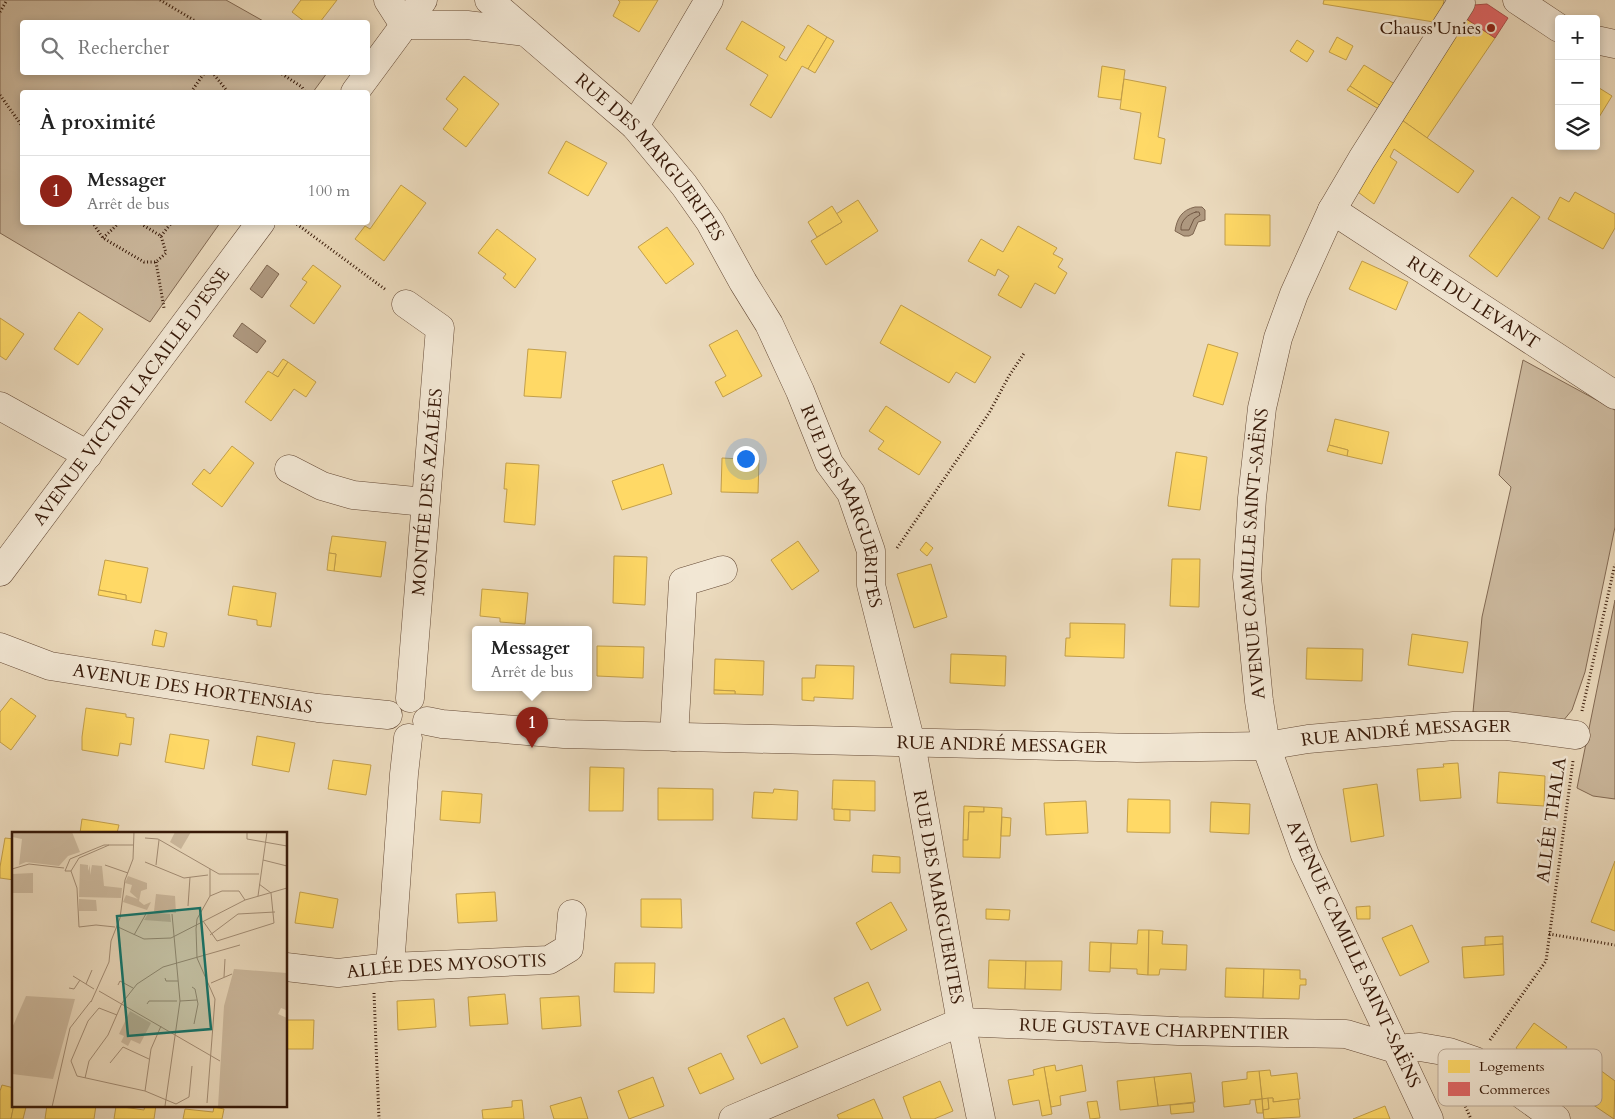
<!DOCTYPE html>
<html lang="fr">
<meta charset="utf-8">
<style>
:root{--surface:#fff;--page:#f6f6f6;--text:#222;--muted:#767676;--line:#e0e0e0;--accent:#8f2418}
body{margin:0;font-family:Cardo,serif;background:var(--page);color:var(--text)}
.controls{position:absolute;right:15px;top:15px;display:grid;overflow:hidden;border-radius:5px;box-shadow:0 2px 8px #0003}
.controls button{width:45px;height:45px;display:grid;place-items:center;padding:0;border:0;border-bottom:1px solid var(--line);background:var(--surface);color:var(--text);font:25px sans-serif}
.you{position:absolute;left:745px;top:458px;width:18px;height:18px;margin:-12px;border:4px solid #fff;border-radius:50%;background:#1a73e8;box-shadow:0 0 0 8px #1a73e833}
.badge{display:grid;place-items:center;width:32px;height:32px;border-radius:50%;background:var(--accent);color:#fff;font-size:16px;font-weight:700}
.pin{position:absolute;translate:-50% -41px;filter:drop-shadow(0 1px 2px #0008)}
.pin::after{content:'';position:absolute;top:26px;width:18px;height:15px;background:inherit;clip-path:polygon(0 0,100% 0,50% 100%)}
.popup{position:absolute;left:472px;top:626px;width:120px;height:65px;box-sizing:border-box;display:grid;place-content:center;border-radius:5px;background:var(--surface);filter:drop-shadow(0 1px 4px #0005);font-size:16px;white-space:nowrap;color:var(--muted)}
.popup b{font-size:19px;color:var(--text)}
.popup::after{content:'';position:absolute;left:50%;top:100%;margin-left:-10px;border:10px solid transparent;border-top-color:var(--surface)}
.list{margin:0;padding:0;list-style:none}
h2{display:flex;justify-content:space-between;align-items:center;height:65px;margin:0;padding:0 20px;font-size:21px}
h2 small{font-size:16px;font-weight:400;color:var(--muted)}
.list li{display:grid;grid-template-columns:32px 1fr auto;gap:15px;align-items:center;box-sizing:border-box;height:70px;padding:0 20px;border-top:1px solid var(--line)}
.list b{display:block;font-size:19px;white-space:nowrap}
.list p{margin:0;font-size:16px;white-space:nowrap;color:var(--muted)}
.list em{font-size:16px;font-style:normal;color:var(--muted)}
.icon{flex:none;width:28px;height:28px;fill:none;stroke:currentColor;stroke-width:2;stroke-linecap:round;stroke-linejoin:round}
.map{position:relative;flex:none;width:1615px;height:1119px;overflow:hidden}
.search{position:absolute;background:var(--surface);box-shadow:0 2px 8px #0003;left:20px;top:20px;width:350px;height:55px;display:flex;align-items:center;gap:12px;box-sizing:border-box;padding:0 18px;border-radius:5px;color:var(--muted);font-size:19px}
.panel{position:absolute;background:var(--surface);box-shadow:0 2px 8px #0003;left:20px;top:90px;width:350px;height:135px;border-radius:5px}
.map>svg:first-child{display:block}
</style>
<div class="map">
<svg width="1615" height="1119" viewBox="0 0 1615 1119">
<rect width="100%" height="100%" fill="#ebdabd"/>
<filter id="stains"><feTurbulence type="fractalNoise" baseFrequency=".004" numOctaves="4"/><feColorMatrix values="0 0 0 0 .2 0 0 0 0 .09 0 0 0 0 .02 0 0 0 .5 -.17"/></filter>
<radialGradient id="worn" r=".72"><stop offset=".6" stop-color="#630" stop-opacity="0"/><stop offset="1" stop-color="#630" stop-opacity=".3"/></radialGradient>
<g fill="#ccb99e" stroke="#826953">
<path d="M0,0h226l39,22h-243v50l305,1 -14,19h-291v130l198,1 -70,99 -150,-89z"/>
<path d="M1523,360l92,50v117l-30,145 -13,38 -9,11 -90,-9 9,-95 29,-130 -12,-12z"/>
<path d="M1615,600v199l-22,-3 -16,-8z"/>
</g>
<g fill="#ae987f" stroke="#7e654f">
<path d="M1195,207h7l3,3v10l-7,2 -5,12 -4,2h-5l-9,-5c2,-13 7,-21 20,-24z"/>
<path d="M267,265l12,9 -17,24 -12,-9z"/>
<path d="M242,323l24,18 -9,12 -24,-17z"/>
</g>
<g fill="#ffd966" stroke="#c39f4a">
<path d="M301,0h36l-17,22h-15l-13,-10z"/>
<path d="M618,0h40l-19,32 -26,-16 7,-14z"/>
<path d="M1324,0h120l-4,23 -117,-19z"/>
<path d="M1465,18l30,20 -68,100 -28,-20z"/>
<path d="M742,21l43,26 -6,10 7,4 22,-36 19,12 -19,32 -6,-3 -31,52 -21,-13 18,-30 -42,-26z"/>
<path d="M827,37l7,4 -19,32 -7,-4z"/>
<path d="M1337,37l16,9 -7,14 -17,-8z"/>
<path d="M1297,40l17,11 -7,11 -17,-11z"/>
<path d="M1364,65l34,21 -14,22 -34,-22z"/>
<path d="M1102,66l23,4 -4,30 -23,-3z"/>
<path d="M464,76l35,28 -33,43 -23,-18 15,-20 -12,-10z"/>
<path d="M1124,79l42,8 -8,50 7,2 -4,25 -27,-5 7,-46 -21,-4z"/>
<path d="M1350,86l34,22 -2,3 -35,-21z"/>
<path d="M1596,86l16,10 -16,26z"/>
<path d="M1399,118l75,53 -16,22 -64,-44 -4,8 7,5 -23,42 -16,-12z"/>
<path d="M566,141l41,22 -19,33 -40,-23z"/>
<path d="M401,185l25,18 -42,58 -29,-22 10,-13 5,3z"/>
<path d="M1575,192l40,22v14l-12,21 -55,-30 12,-22 9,5z"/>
<path d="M1512,197l28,20 -43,60 -28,-21z"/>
<path d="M858,200l20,31 -52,34 -15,-24 31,-19 -6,-8z"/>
<path d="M832,206l10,16 -25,15 -9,-15z"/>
<path d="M1225,214l45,1v31l-45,-1z"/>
<path d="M1018,226l39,22 -4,6 10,5 -5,8 9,6 -12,21 -20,-11 -14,25 -23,-13 11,-19 -11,-7 -3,7 -27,-15 13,-22 22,13z"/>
<path d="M667,227l27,37 -28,20 -28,-37z"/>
<path d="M497,229l39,30 -21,29 -12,-10 3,-4 -28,-21z"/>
<path d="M1362,261l46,21 -12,28 -47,-21z"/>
<path d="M313,265l28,21 -27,38 -24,-18 17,-24 -5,-3z"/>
<path d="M901,305l90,52 -16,26 -19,-11 -7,11 -69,-40z"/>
<path d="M79,312l24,17 -25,36 -24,-16z"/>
<path d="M0,318l24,16 -18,26 -6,-4z"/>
<path d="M737,330l25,46 -39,21 -8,-15 11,-6 -17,-31z"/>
<path d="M1208,344l30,9 -15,52 -30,-9z"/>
<path d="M528,349l38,3 -5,46 -37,-2z"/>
<path d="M283,359l5,3 -10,15 -6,-3z"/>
<path d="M288,362l28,20 -10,15 -12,-8 -23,32 -26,-19 23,-31 10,6z"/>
<path d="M886,406l55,36 -22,33 -41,-26 6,-8 -15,-10z"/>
<path d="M1335,419l54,13 -7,32 -35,-8 1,-6 -19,-5z"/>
<path d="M1329,445l19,5 -1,6 -20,-5z"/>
<path d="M232,446l22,17 -32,44 -30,-23 12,-15 6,5z"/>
<path d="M1176,452l31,5 -7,53 -32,-4z"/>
<path d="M722,458l37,2 -1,33 -37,-1z"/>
<path d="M506,463l33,2 -4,60 -31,-3 3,-33h-3z"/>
<path d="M663,464l9,30 -50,16 -10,-29z"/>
<path d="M332,536l54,6 -5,35 -47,-6 2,-17 -7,-1z"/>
<path d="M798,541l21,30 -27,19 -21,-30z"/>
<path d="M926,542l7,6 -6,8 -7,-6z"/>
<path d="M329,553l7,1 -2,17 -7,-1z"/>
<path d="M614,556l33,1 -2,48 -32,-2z"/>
<path d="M1172,559h28l-1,48 -29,-1z"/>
<path d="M105,560l43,8 -7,35 -15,-3v-5l-27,-5z"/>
<path d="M931,564l16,53 -33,11 -17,-54z"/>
<path d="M233,586l43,7 -5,34 -14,-2v-5l-29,-5z"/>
<path d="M482,589l46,4 -3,31 -25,-2v-4l-20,-2z"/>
<path d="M99,590l27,5v5l-28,-5z"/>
<path d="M1070,623l55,1 -1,34 -59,-2 1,-18h4z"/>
<path d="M155,630l12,3 -3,14 -12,-2z"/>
<path d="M1412,634l56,8 -5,31 -55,-8z"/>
<path d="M597,646l47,1 -1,31 -46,-2z"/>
<path d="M1307,648l56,1 -1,32 -56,-2z"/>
<path d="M951,654l55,2 -1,30 -55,-3z"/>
<path d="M715,659l49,2 -1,34 -28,-1v-3l-21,-1z"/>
<path d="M816,665l38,1 -1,33 -39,-2v4l-12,-1v-22h13z"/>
<path d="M714,690l21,1v3h-21z"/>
<path d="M11,698l25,18 -25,34 -11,-8v-30z"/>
<path d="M86,708l40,6v3l8,1 -3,27 -11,-2 -2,13 -36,-6v-13z"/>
<path d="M170,734l39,6 -5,29 -39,-7z"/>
<path d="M257,736l38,7 -6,29 -37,-7z"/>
<path d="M333,760l38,5 -5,30 -38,-6z"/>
<path d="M1458,763l3,35 -41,3 -3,-32 27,-2 -1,-3z"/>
<path d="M590,767l34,1 -1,43h-34z"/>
<path d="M1499,772l46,4 -1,30 -47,-3z"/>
<path d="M833,780l42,1v30l-43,-2z"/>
<path d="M1377,784l7,52 -33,6 -8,-53z"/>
<path d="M658,788l55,1v31h-55z"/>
<path d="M774,789l24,2 -1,29 -45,-2 2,-26 19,1z"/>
<path d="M442,791l40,3 -2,29 -40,-3z"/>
<path d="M1128,799l42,1v33l-43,-1z"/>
<path d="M1086,801l2,32 -42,2 -2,-32z"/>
<path d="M1211,802l39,2 -1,30 -39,-2z"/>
<path d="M964,806l20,1v5h-15l-1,28h-5z"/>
<path d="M984,807l18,1 -2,50 -37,-1v-17h5l1,-28h15z"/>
<path d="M834,809l16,1v11l-16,-1z"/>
<path d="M1002,817l9,1 -1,18h-9z"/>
<path d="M82,819l37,6 -2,8h-37z"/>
<path d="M5,838l9,1v41l-14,-2v-11z"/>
<path d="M873,855l27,2v16l-28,-1z"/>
<path d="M1615,861v70l-24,-9z"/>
<path d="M300,892l38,7 -5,29 -38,-5z"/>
<path d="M495,892l2,29 -39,2 -2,-29z"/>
<path d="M641,899h40l1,29 -41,-1z"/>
<path d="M891,902l16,28 -36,20 -15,-27z"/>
<path d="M1370,906v13h-13l-1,-12z"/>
<path d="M986,909l24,1 -1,10 -23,-1z"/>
<path d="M1412,925l17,37 -29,14 -18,-38z"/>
<path d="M1138,930h11l-1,45 -11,-1v-5l-27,-1 1,-25 26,1z"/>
<path d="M1149,930l14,1 -1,13 25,1 -1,25 -26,-1 -1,6h-11z"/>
<path d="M1503,936v8l-18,2v-9z"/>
<path d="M1090,942l21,1 -1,29 -21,-1z"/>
<path d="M1503,944l1,31 -40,3 -2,-31z"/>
<path d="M989,960l37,1 -1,28 -37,-1z"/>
<path d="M1026,961h36l-1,29 -36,-1z"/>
<path d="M615,963h40l-1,30 -40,-1z"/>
<path d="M1226,968l38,1 -1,29 -38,-1z"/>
<path d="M1264,969l36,1v9h6v6h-6l-1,14 -36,-1z"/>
<path d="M868,982l13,28 -34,16 -13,-28z"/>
<path d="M505,994l3,30 -38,2 -2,-29z"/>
<path d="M579,996l2,30 -39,3 -2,-31z"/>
<path d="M434,999l2,28 -38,3 -1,-29z"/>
<path d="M784,1018l14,29 -37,17 -14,-28z"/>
<path d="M286,1020h28l-1,29h-27z"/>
<path d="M1534,1023l33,24 -19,26 -32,-25z"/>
<path d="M1592,1052l9,6 -9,12 -9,-6z"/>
<path d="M721,1053l13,26 -34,15 -12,-26z"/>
<path d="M1055,1065l1,6 26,-6 4,26 -26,5 1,9 -10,2 -7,-40z"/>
<path d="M1044,1067l8,47 -10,2 -3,-16 -26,5 -5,-25 26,-5 -1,-5z"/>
<path d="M1270,1070l1,6 26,-3 3,26 -27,3v-4l-11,1 -3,-28z"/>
<path d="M1600,1070l15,11 -1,38 -34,-23z"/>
<path d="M1259,1071l3,28 -12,1v4l-26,3 -2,-25 25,-3v-7z"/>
<path d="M1191,1073l4,29 -37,4 -4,-29z"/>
<path d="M653,1077l11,29 -35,13 -11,-28z"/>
<path d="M1154,1077l4,29 -38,4 -3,-29z"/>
<path d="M940,1081l13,30 -19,8h-23l-8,-22z"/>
<path d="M2,1085l12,3v16l-3,15h-11v-28z"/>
<path d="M581,1097l7,22h-34l-4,-13z"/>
<path d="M1268,1098l1,11 -6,1 -1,-11z"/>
<path d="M1268,1098h5v4l25,-3 2,18 -36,2 -1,-9 6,-1z"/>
<path d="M874,1099l9,20h-44l-2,-4z"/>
<path d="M1262,1099l1,14h-6l-2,-13z"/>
<path d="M522,1100l2,19h-41l-1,-9 30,-3v-6z"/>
<path d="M1097,1101l3,17 -10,1 -3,-17z"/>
<path d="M1193,1103l1,9 -23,2 -1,-9z"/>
<path d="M14,1104l12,3 -3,12h-12z"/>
<path d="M47,1105h49l-2,14h-49z"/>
<path d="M145,1105h11l-2,14h-40l2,-13 28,4z"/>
<path d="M1385,1106l5,13h-37z"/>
<path d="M214,1107l10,2 -2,10h-39l2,-10 28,3z"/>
</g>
<path fill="#e06666" stroke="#ad4f4a" d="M1487,4l21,14 -13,20 -30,-20 9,-13z"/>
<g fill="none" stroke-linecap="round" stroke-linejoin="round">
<path stroke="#725844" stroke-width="1" d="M1196,212h3l1,3 -6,4 -5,11h-8c-1,-9 7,-16 15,-18z"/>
<defs>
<g id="minor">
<path d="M388,0l16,25"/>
<path id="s1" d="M489,0l146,126 49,59 26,37 33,60 26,42 31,67 29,72 22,30 20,58v34l40,158 50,279 20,97"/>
<path d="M404,25h63l59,7"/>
<path d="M355,92l68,-92"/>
<path d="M635,126l74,-126"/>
<path id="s2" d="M1332,210l283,185"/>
<path d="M406,304l34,24 -30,370"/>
<path d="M0,406l88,49"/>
<path d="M289,469l33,17 31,9 72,7"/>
<path id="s3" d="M0,572l261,-350"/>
<path id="s4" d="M0,647l50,19 268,42 70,7"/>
<path id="s5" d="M427,721l15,3 122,10 573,14 129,-2 42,-7 146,-13h53l69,9"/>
<path d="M674,737l9,-155 40,-12"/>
<path id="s6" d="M286,967l52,6 52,-6 159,-7 20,-12 3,-34"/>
<path d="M390,967l14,-193 4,-36"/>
<path id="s7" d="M733,1119l228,-97 217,9 168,3 50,15 24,-2 29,5 26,9 81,58"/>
<path id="s8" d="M1429,1119l-124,-264 -39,-109 -7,-45 -12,-124 5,-79 10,-90 16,-70 16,-44 38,-84 30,-51 99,-156"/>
</g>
<g id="tertiary">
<path d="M1517,0l42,28"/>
<path d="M1596,40l19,4"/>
</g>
</defs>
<use href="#minor" stroke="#644935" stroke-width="29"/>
<use href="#tertiary" stroke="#644935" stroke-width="29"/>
<g stroke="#371908" stroke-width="3" stroke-dasharray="1 2.5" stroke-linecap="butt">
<path d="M160,0l37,22"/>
<path d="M0,12l7,-12"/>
<path d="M212,72l16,20"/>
<path d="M279,72l23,15 3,5"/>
<path d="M191,92l14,-20"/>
<path d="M0,95l22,31"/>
<path d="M92,222l11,16 41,24h12l10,-9 -5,-17 -23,-14"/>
<path d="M294,222l92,68"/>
<path d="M161,236l11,-14"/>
<path d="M103,238l17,-16"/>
<path d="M156,262l8,46"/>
<path d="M897,548l92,-135 20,-37 16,-24"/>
<path d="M1582,711l33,-147"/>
<path d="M1549,934l66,11"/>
<path d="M374,993l5,126"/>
<path d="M1490,1040l56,-79 27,-200"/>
<path d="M1454,1081l17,38"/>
</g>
<use href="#minor" stroke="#f2e7d4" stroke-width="28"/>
<use href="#tertiary" stroke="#f2e7d4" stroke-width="28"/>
</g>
<circle fill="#8f2418" stroke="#f2e7d4" stroke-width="2" cx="1491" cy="28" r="5"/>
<g text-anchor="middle" stroke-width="5" stroke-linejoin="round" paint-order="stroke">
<g font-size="18" fill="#371908" stroke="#f2e7d4" text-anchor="end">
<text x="1481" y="34">Chauss'Unies</text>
</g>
<g font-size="18" fill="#371908" stroke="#f2e7d4">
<text dy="6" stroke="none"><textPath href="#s1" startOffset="226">RUE DES MARGUERITES</textPath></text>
<text dy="6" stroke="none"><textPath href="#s2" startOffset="169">RUE DU LEVANT</textPath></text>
<text dy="6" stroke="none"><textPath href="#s3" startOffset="219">AVENUE VICTOR LACAILLE D'ESSE</textPath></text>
<text transform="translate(427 492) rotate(-85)" y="6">MONTÉE DES AZALÉES</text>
<text dy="6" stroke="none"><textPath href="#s1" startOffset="631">RUE DES MARGUERITES</textPath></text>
<text dy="6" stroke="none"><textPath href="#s8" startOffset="601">AVENUE CAMILLE SAINT-SAËNS</textPath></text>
<text dy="6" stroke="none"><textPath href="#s4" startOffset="198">AVENUE DES HORTENSIAS</textPath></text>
<text dy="6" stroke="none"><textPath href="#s5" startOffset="981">RUE ANDRÉ MESSAGER</textPath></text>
<text dy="6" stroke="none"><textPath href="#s5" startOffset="576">RUE ANDRÉ MESSAGER</textPath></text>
<text transform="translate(1551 820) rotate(-82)" y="6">ALLÉE THALA</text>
<text dy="6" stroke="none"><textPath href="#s1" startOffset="1036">RUE DES MARGUERITES</textPath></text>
<text transform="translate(1354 954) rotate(65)" y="6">AVENUE CAMILLE SAINT-SAËNS</text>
<text dy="6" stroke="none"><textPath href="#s6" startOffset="161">ALLÉE DES MYOSOTIS</textPath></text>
<text dy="6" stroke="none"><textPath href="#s7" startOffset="441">RUE GUSTAVE CHARPENTIER</textPath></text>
</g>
</g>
<g transform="translate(12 832)">
<rect width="275" height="275" fill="#ebdabd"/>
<path d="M0,0h60l8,20 -12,4 -9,10 -33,-4 -7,3 3,-26 -10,-2zM163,0h16l-10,17 -11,-7zM68,32l8,1v6l2,-6v10l2,-10 10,1 2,20 18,2 -1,10 -42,-1zM21,41v20h-21v-19zM116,44l19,7v6l-6,2 -2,10 5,4 7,-3 -4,8 -24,-8 3,-7 12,4 -8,-7 2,-7 -7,-2zM144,62l19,2 1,17 -22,-2zM67,67l17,1 1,11h-18zM137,80l21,2 1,8 -27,-2zM222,137l53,4v34l-1,3 -5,-2 -3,6 9,4 -1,87 -68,2 6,-101zM14,164l49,3 -22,80 -41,-5v-46zM118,179l21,12 -11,21 -9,-4 -3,6 -7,-4 3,-6 -5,-2z" fill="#ccb99e"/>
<path fill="none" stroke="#a38d75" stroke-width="1" d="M235,0v7l40,7M133,6l13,1 61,35h40M97,13l-30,13 -8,13h-6l5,-12 34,-14h30M251,28l24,6M133,30l39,16 24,-3M93,33l23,8M144,33l3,-25M0,37l17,-5 35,4M59,39l6,17 2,39 17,-2 19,2M198,64l12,-5h17l6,9M246,64l9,-64M176,74l2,-29M191,89l14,20 57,-18 -3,-30 -12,-9M106,95l26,12 27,-1 74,-38 42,-12M122,103l13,-23M198,103l28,-21 37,-2M61,144l21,13M212,145l1,-18M153,146l1,3h12M199,151l21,-9M74,152l6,-14M106,153l2,-4 13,7M180,155l3,2 3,15 -4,20M57,156l5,1 6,-9M87,159l121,70M168,169l17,-1M79,170l18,-40 2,-21 9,-23 5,-38 8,-21 1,-27M135,172l2,-3h28M105,183l-18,-7 -11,13 -17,40 6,15 68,15 31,13 13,-7 3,-31M98,231l13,-16 26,12M73,246l4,-17 19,-26 14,-32 15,-19 26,-17 77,-22M133,259l6,-42 10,-23M195,271l8,-104 -18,-41 -1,-29 1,-10 13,-23v-27M153,274l15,-105 -8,-87M40,275l18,-79 21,-27"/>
<path fill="#0f766e" fill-opacity="0.15" stroke="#0f766e" stroke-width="2.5" d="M188,76l11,121 -83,7 -11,-120z"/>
<rect width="275" height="275" fill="none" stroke="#371908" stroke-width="2.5"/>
</g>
<rect x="1438" y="1049" width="164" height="57" rx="8" fill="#f2e7d4" stroke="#baa997" stroke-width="1"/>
<rect x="1448" y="1060" width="22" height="13" fill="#ffd966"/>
<rect x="1448" y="1082" width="22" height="14" fill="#e06666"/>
<g font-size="14" fill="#371908">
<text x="1479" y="1071">Logements</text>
<text x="1479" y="1094">Commerces</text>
</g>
<rect width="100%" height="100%" filter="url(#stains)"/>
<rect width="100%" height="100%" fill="url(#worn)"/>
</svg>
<div class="controls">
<button>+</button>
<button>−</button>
<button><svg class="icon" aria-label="layers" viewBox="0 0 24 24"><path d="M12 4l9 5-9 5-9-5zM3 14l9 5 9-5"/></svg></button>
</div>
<div class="you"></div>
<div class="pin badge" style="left:532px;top:748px">1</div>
<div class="popup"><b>Messager</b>Arrêt de bus</div>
<div class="search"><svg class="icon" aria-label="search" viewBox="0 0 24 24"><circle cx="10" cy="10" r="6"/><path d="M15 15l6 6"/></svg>Rechercher</div>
<section class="panel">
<h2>À proximité<small></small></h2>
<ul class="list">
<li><span class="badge">1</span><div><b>Messager</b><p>Arrêt de bus</p></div><em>100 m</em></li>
</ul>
</section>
</div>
